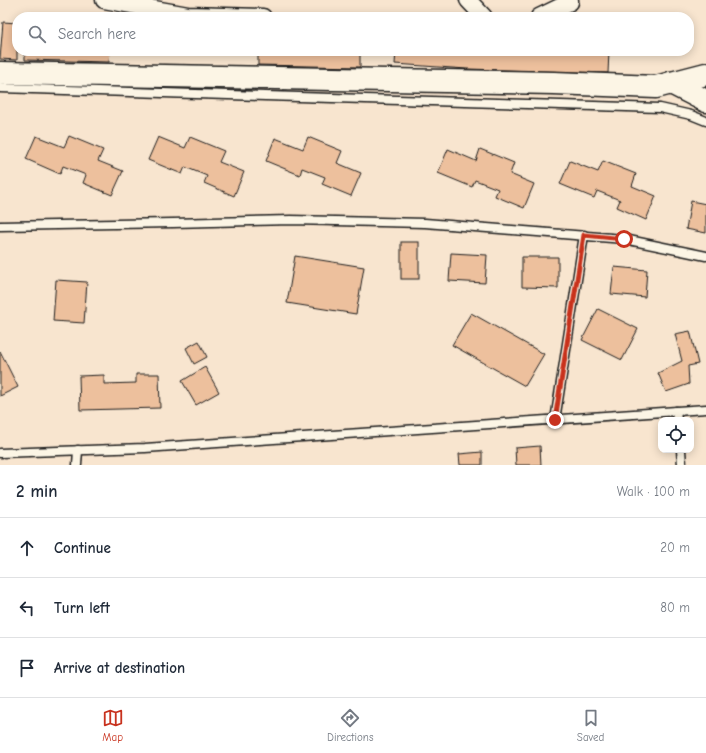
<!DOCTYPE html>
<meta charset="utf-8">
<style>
:root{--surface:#fff;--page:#f6f6f7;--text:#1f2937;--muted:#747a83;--line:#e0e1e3;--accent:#c8321e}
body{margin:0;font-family:"Comic Neue",sans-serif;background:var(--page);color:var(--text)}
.controls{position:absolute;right:12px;bottom:12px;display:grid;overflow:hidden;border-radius:8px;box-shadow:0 2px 10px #0003}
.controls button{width:36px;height:36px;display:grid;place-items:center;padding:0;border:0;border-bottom:1px solid var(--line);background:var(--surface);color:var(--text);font:20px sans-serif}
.stop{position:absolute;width:12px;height:12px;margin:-9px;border:3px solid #c8321e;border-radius:50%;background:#fff}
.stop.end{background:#c8321e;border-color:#fff;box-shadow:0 1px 4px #0008}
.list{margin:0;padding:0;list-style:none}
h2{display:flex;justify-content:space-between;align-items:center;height:52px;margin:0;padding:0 16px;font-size:17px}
h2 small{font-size:13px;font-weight:400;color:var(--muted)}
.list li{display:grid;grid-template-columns:26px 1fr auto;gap:12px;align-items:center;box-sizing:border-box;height:60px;padding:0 16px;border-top:1px solid var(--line)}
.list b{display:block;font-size:15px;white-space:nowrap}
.list em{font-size:13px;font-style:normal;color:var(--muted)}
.icon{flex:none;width:22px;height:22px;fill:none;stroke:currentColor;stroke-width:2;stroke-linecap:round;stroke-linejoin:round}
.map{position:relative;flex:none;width:706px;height:465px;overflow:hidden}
.search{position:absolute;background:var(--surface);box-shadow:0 2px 10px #0003;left:12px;right:12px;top:12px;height:44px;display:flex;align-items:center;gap:10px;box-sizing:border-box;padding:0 14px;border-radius:16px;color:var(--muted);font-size:15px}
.sheet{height:232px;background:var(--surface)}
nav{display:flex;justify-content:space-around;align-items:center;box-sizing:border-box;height:56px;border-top:1px solid var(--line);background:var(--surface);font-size:11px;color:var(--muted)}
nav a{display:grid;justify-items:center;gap:2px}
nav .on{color:var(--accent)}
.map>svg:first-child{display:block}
</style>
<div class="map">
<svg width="706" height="465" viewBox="0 0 706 465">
<rect width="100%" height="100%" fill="#f8e5cf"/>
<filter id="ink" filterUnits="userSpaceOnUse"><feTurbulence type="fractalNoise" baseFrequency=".025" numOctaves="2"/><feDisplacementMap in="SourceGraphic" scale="8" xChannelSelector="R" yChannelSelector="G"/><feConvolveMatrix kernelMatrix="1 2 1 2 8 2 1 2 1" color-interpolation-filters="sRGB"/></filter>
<g filter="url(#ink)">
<g fill="#edc09d" stroke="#1c1c1c">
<path d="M3,22l14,1v37l-17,-1z"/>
<path d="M25,51h85l-1,11 -84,-2z"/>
<path d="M258,51h102v16l-102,-2z"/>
<path d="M396,51h213l-1,22 -141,-4 -72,-5z"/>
<path d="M36,136l28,11 5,-11 34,14 -5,11 25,10 -11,24 -29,-12 3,-8 -23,-9 -3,8 -34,-15z"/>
<path d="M158,137l27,11 5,-11 34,14 -5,11 25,10 -10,24 -30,-13 3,-7 -22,-9 -3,7 -34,-14z"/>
<path d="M308,137l34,14 -5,12 24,10 -10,23 -29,-12 3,-7 -23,-9 -2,7 -34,-14 9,-23 28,11z"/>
<path d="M448,149l28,12 4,-12 34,14 -4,11 24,10 -10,24 -29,-12 3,-7 -23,-9 -3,7 -34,-14z"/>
<path d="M570,161l28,11 5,-11 33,13 -4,12 24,10 -10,24 -29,-13 3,-7 -23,-9 -3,7 -34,-14z"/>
<path d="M691,201l15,3v29l-20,-4z"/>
<rect x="401" y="242" width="18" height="37"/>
<path d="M451,253l36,2 -2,28 -36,-2z"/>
<path d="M295,256l69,11 -8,47 -69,-11z"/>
<path d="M522,257h36v31l-36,-1z"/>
<path d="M614,267l33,3 -2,27 -34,-3z"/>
<path d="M56,280l31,2 -3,41 -31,-2z"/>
<path d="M598,309l40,20 -16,31 -40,-20z"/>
<path d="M471,313l73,41 -19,32 -73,-41z"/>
<path d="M690,331l8,33 -10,2 1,18 -23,8 -8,-19 24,-12 -7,-27z"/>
<path d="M199,341l8,16 -13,7 -8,-16z"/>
<path d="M0,351l18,36 -18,9z"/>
<path d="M205,367l14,25 -23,13 -14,-24z"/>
<path d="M136,374h23l1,34 -80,2 -1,-34 25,-1v9l32,-1z"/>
<path d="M540,446l1,19h-25l-1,-17z"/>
<path d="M482,452v13h-22l-1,-11z"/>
</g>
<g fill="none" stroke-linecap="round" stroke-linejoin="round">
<defs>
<g id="lane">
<path d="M0,88l660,20 31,7 15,6"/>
<path d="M0,226l173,-3 118,-3 134,3 199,16 82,17"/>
<path d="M676,411l1,9"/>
<path d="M555,420l29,-185"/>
<path d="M681,450l1,15"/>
<path d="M0,453l145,-5 561,-39"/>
<path d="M77,465l1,-15"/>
</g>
<g id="street">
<path d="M104,0l84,15 75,2"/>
<path d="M468,0l16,17"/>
<path d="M539,17l31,-15v-2"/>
</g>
<g id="secondary">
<path d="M0,73l554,10 102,4 50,-13"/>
<path d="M671,83l35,18"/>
</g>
</defs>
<use href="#lane" stroke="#1c1c1c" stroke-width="11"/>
<use href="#street" stroke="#1c1c1c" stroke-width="19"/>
<use href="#secondary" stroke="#1c1c1c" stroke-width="25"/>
<use href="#lane" stroke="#fcf5e5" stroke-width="8"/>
<use href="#street" stroke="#fcf5e5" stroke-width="16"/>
<use href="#secondary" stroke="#fcf5e5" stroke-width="22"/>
</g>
</g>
<g fill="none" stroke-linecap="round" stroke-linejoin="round" filter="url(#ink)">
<path stroke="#c8321e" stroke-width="5" d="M555,420l29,-185 40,4"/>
</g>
</svg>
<div class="controls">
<button><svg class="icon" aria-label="locate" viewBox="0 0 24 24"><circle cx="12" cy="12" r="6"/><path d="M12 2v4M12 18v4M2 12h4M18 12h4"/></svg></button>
</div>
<div class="stop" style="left:624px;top:239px"></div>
<div class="stop end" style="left:555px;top:420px"></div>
<div class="search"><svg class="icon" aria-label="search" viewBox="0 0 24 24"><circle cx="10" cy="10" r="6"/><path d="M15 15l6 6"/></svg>Search here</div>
</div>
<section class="sheet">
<h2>2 min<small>Walk · 100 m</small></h2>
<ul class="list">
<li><svg class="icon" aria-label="ahead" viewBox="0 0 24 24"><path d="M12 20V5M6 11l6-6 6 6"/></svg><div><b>Continue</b></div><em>20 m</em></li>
<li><svg class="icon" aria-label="left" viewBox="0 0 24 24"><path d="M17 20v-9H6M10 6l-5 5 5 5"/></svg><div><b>Turn left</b></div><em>80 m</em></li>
<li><svg class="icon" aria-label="arrive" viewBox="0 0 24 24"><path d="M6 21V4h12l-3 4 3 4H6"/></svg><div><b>Arrive at destination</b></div></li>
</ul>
</section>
<nav>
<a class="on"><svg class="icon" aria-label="map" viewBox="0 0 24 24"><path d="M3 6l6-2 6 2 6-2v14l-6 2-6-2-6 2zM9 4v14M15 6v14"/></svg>Map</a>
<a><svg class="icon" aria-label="directions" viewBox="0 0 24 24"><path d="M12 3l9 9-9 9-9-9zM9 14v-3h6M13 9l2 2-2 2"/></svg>Directions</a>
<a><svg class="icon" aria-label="saved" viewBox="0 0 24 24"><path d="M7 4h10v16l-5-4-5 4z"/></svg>Saved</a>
</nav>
